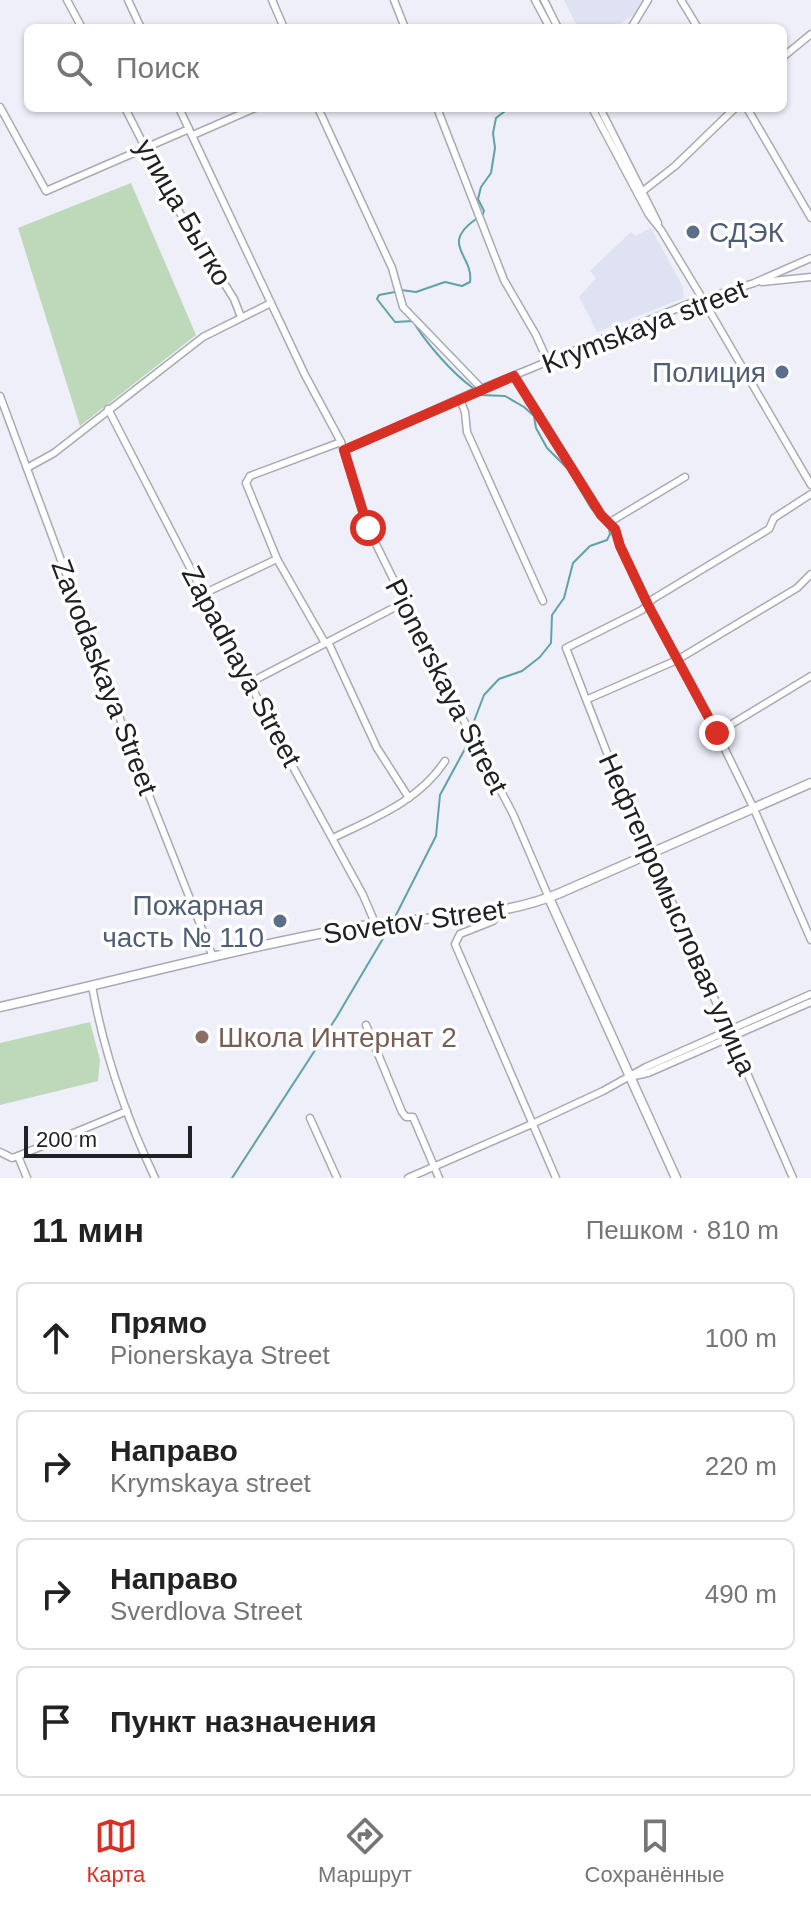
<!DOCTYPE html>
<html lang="ru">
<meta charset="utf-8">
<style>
:root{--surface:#fff;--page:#f2f2f2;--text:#222;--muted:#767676;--line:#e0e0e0;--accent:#d93025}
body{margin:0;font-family:Arial,sans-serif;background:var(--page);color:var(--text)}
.scale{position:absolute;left:24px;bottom:20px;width:168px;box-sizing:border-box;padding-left:8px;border:4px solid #202124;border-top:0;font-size:22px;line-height:28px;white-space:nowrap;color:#202124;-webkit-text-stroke:6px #fff;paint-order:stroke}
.stop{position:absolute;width:24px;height:24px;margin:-18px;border:6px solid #d93025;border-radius:50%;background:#fff}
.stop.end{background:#d93025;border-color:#fff;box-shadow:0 2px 8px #0008}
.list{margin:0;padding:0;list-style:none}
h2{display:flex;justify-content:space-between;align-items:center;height:104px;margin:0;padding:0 32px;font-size:34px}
h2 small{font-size:26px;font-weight:400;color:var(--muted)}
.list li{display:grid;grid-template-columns:52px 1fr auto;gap:24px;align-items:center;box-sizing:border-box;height:112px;margin:0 16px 16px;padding:0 16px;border:2px solid var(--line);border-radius:12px}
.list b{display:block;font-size:30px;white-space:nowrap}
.list p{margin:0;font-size:26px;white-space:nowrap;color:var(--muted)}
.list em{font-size:26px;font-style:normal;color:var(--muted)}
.icon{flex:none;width:44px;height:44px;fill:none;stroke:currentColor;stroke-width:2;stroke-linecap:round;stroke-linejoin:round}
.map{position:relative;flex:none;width:811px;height:1178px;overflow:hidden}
.search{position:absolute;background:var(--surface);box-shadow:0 2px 6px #0004;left:24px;right:24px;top:24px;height:88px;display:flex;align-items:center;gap:20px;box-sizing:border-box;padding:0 28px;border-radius:12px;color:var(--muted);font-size:30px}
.sheet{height:616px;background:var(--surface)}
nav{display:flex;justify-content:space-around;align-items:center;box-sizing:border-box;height:112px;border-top:2px solid var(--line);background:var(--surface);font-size:22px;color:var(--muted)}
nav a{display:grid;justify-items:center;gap:4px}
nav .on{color:var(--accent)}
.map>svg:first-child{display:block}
</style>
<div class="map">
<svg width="811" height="1178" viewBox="0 0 811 1178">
<rect width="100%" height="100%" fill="#eeeff9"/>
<g fill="#dfe2f3">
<path d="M564,0h81l-8,13 -24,15h-35z"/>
<path d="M651,228l32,59 1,11 -87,34 -18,-35 17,-19 -6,-7 41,-39 4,4z"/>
</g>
<g fill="#bed8ba">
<path d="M131,183l65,152 -116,91 -62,-198z"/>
<path d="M90,1022l10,38 -2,21 -98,24v-62z"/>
</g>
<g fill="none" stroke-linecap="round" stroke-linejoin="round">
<g stroke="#5fa2a8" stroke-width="2">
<path d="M536,8l10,20"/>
<path d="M482,216l2,-5 -6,-12 3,-12 10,-14 4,-25 -2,-15 3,-15 13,-10"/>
<path d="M401,290l15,2 29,-10 17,4 8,-4c4,-27 -31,-37 6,-63"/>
<path d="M395,292l-16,3 -2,4 18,23 18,-1c12,21 39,52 60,67"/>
<path d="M471,729l13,-34 15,-16 23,-8 18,-14 11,-14 1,-28 12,-17 9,-35 17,-17 17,-6 3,-6 -1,-5 -18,-21 -23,-39 -21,-21 -11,-20 -2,-12 -10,-9 -19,-11 -24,-1 -4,-2"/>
<path d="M394,919l42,-83 4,-41 26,-48 3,-12"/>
<path d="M232,1178l104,-160 55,-93"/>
</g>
<defs>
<g id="street">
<path d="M67,0l15,28"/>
<path d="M128,0l13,28"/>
<path d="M272,0l12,28"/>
<path d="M394,0l11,28"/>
<path d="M535,0l15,28"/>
<path d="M544,0l14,28"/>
<path d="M681,0l17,28"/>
<path d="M631,28l17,-28"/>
<path d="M783,57l28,-23"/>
<path d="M0,107l46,84 143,-62"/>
<path d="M125,108l48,94 61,97 7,18"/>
<path d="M179,108l126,267 36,67 27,86 84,170 61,116 36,84"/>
<path d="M318,108l74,160 11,39 79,82"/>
<path d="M437,108l67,172 32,55 12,27"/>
<path d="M592,108l57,107 12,15 41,68 109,187"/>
<path d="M600,108l58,115"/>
<path d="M747,108l64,110"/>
<path d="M193,135l62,-27"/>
<path d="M643,191l32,-25 60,-58"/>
<path d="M762,282l49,-5"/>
<path d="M514,376l87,139 14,14 5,17 28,59 69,128 37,76 57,131"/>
<path d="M0,396l139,374 74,187"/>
<path d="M460,399l5,13 2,20 76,169"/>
<path d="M108,409l184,356 71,130 12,28"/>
<path d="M344,450l132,-59 212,-87 66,-21 57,-25"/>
<path d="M27,468l27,-15 149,-116 68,-34"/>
<path d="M610,522l75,-45"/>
<path d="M203,594l74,-35"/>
<path d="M328,642l49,106 32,50"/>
<path d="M325,643l-48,-84 -31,-76 4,-7 91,-34"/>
<path d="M251,682l152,-79"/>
<path d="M588,699l89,-39 120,-72 14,-14"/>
<path d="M717,733l94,-57"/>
<path d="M333,838c41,-20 86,-37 112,-77"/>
<path d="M499,910l-6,11 -33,13 -5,10 101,234"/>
<path d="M92,986c12,67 34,131 63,192"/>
<path d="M366,1025l36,87 4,5h7l26,61"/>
<path d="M634,1076l14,-3 163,-71"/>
<path d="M310,1118l27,60"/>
<path d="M0,1152l12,6 6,-2"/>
<path d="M27,1178l-9,-22 109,-45"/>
<path d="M408,1178l124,-54 71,-33 43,-24 165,-73"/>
<path d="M793,1178l-184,-420 -43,-110 76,-38 11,-11 116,-70 5,-11 37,-24"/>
</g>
<g id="secondary">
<path d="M549,898l127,280"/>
<path d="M0,1007c117,-26 233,-58 350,-79 69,-13 144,-7 210,-35l251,-110"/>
</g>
</defs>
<use href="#street" stroke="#a9aab4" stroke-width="9"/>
<use href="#secondary" stroke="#a9aab4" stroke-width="11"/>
<use href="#street" stroke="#fff" stroke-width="6"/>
<use href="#secondary" stroke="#fff" stroke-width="8"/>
</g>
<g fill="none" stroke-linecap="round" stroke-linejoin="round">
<path stroke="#d93025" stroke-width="10" d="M368,528l-24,-78 170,-74 87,139 14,14 5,17 28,59 69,128"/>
</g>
<g fill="#5c6f8a" stroke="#fff" stroke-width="3">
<circle cx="693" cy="232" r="8"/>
<circle cx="782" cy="372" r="8"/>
<circle cx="280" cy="921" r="8"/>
</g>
<circle fill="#8d6e63" stroke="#fff" stroke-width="3" cx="202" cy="1037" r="8"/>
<g text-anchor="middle" stroke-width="7" stroke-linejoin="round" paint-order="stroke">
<g font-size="28" fill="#202124" stroke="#fff">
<text transform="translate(184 212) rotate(60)" y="10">улица Бытко</text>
<text transform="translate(644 326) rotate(-21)" y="10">Krymskaya street</text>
<text transform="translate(242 666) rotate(62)" y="10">Zapadnaya Street</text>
<text transform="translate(105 677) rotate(69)" y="10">Zavodaskaya Street</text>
<text transform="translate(447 686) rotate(63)" y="10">Pionerskaya Street</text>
<text transform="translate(678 914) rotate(66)" y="10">Нефтепромысловая улица</text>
<text transform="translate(414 921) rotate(-8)" y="10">Sovetov Street</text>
</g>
<g font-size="28" fill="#4e5e75" stroke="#fff" text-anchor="end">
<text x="709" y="242" text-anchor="start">СДЭК</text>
<text x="766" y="382">Полиция</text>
<text x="264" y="915">Пожарная<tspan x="264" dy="32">часть № 110</tspan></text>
</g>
<g font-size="28" fill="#785e54" stroke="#fff" text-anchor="start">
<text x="218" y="1047">Школа Интернат 2</text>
</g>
</g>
</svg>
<div class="scale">200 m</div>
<div class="stop" style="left:368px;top:528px"></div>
<div class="stop end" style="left:717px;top:733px"></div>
<div class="search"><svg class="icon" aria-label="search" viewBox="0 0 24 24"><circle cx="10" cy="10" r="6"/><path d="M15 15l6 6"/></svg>Поиск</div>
</div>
<section class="sheet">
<h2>11 мин<small>Пешком · 810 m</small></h2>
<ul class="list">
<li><svg class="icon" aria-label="ahead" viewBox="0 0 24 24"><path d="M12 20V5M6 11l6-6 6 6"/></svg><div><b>Прямо</b><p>Pionerskaya Street</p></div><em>100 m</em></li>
<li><svg class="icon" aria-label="right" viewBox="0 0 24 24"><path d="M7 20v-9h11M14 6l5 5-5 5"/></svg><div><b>Направо</b><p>Krymskaya street</p></div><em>220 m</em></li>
<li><svg class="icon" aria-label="right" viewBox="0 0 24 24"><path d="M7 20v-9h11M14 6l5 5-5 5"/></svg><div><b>Направо</b><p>Sverdlova Street</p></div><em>490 m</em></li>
<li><svg class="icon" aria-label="arrive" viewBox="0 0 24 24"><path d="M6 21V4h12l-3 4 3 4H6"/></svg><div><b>Пункт назначения</b></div></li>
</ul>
</section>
<nav>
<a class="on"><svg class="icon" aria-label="map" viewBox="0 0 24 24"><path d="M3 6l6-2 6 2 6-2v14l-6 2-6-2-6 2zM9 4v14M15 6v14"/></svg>Карта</a>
<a><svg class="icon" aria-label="directions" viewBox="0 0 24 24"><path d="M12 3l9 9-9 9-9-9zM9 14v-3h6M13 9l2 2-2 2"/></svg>Маршрут</a>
<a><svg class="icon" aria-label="saved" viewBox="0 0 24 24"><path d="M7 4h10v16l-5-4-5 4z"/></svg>Сохранённые</a>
</nav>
